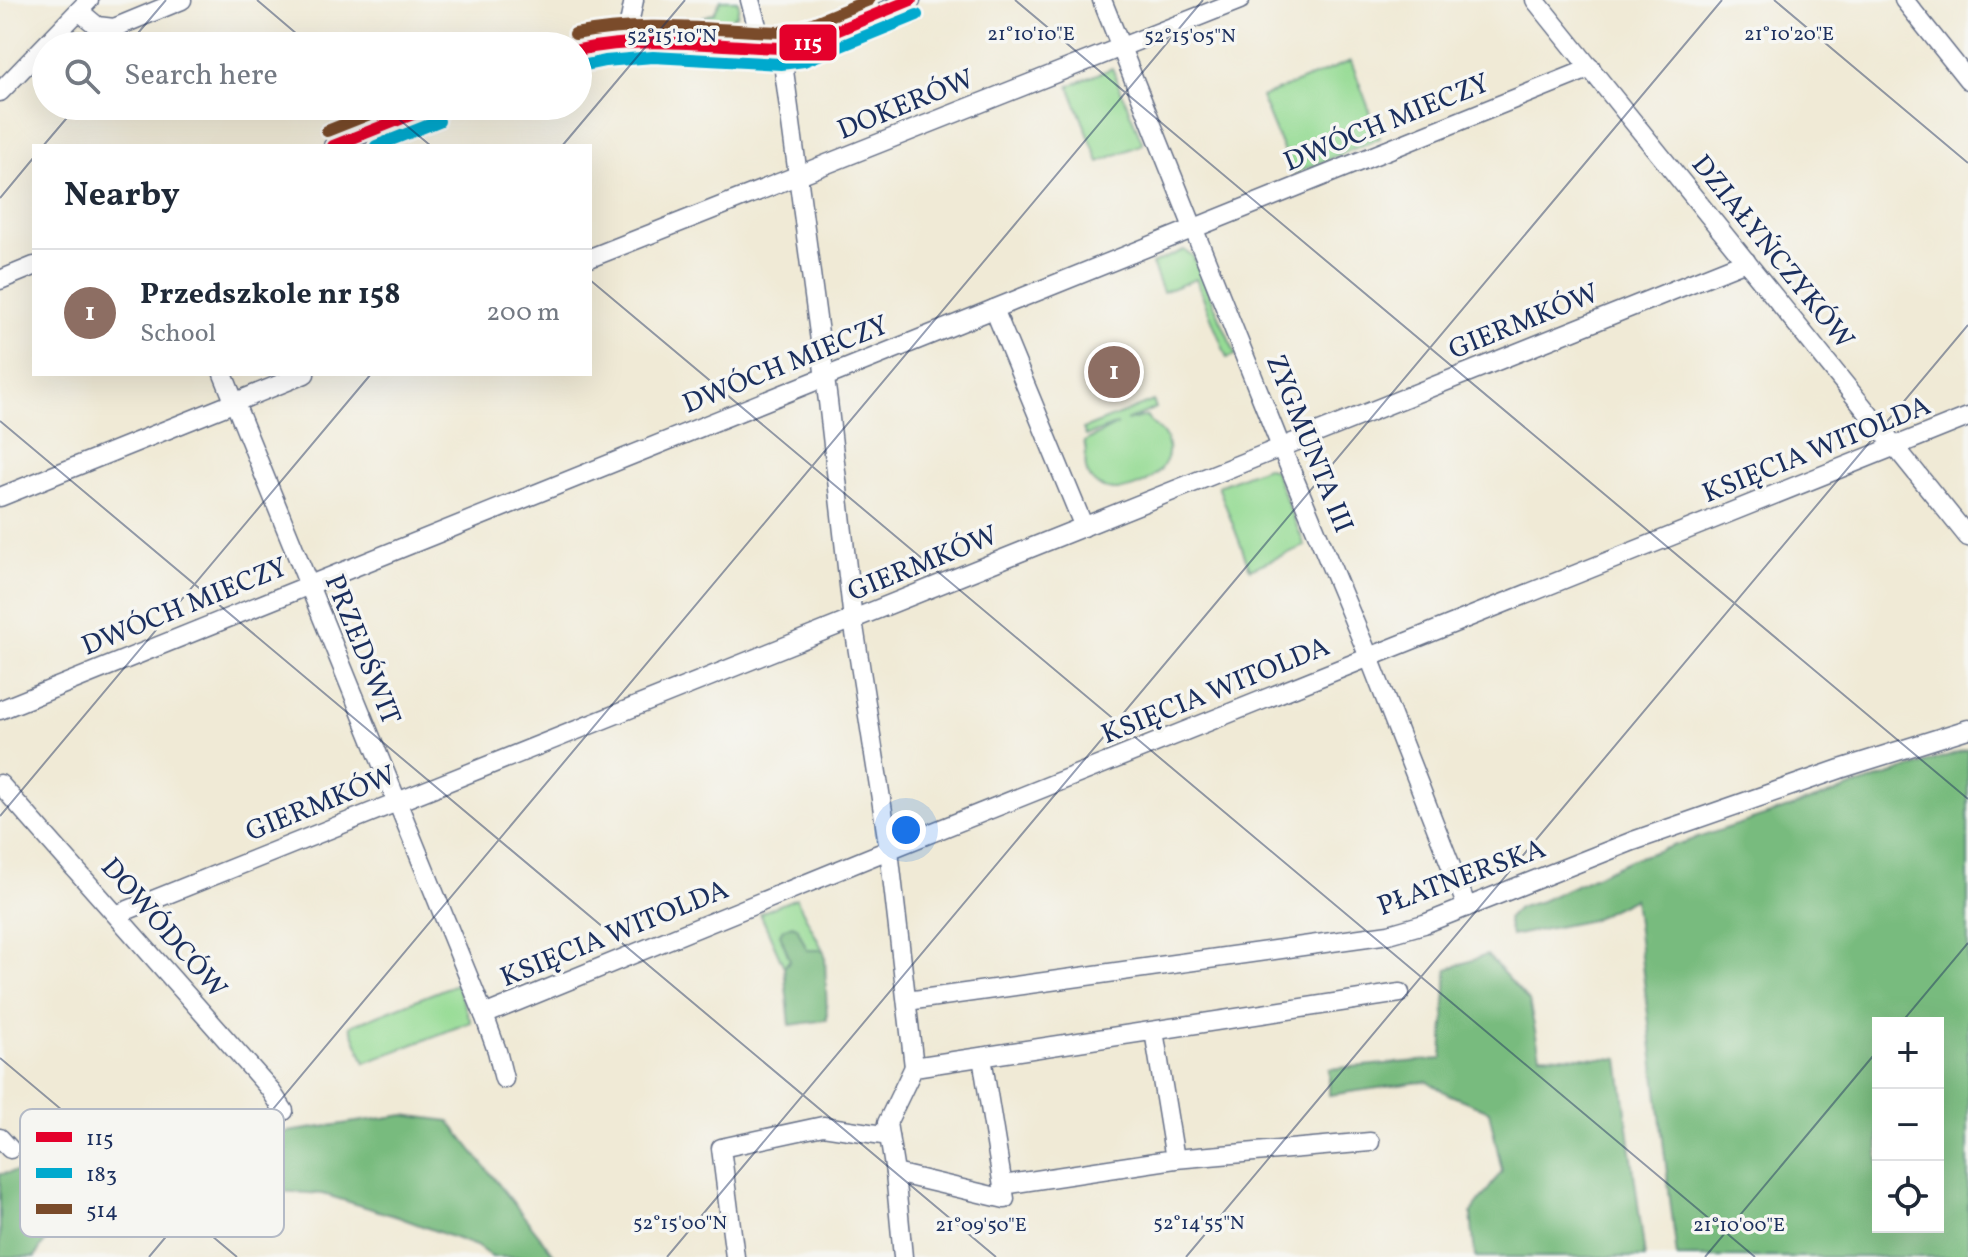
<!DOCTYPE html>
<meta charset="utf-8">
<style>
:root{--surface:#fff;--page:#f2f2f3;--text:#1f2937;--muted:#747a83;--line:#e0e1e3;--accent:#1f6fb2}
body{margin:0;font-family:Vollkorn,serif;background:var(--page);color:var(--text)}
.controls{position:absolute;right:24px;bottom:24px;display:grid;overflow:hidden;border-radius:0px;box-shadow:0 8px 32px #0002}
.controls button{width:72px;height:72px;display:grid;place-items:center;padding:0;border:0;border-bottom:2px solid var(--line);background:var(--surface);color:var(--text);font:40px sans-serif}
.you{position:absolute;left:906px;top:830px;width:28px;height:28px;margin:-20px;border:6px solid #fff;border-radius:50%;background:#1a73e8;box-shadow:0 0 0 12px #1a73e833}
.badge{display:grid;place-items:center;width:52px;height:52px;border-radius:50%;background:var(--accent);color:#fff;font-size:26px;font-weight:700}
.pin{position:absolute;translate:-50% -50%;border:4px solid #fff;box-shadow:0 2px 8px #0006}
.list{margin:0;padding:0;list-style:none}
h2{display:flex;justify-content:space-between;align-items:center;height:104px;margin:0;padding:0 32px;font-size:34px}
h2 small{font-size:26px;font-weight:400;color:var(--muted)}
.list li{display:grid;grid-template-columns:52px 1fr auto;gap:24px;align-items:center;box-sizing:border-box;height:128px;padding:0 32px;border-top:2px solid var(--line)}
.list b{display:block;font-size:30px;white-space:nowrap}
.list p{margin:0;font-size:26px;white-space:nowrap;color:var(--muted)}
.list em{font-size:26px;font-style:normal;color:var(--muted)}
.icon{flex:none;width:44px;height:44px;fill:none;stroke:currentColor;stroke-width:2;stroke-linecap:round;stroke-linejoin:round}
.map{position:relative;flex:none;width:1968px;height:1257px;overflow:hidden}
.search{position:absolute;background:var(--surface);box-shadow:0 8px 32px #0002;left:32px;top:32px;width:560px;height:88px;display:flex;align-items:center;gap:20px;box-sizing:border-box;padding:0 28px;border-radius:44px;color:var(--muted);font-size:30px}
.panel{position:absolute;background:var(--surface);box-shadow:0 8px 32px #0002;left:32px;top:144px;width:560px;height:232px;border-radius:0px}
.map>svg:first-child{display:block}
</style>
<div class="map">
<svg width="1968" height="1257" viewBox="0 0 1968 1257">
<rect width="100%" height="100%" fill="#f6f6f2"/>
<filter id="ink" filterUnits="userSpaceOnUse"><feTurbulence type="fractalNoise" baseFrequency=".0125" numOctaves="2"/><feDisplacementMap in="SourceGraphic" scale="16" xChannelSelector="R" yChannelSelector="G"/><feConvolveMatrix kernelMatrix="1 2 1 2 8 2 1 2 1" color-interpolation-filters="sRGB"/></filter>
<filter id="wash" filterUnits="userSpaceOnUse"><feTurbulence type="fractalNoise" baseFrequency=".006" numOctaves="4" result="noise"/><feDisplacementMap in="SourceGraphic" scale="32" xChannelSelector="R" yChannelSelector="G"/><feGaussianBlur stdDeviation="1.8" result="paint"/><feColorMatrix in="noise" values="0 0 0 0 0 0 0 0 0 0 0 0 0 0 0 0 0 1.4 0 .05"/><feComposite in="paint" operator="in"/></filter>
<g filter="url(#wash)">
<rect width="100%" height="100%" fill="#f0ead6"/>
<g fill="#96db94" stroke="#588579" stroke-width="2">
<path d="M721,0h16l2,5 -2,10 -10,5 -26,-2 13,-5z"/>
<path d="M81,26l7,3 5,15 -28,2 -1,-6 12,-13z"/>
<path d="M1351,61l29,77 -87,36 -32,-77z"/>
<path d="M1112,68l31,76 -44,18 -30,-76z"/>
<path d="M1184,250l9,6 43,99 -9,3 -31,-79 -33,13 -11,-28z"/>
<path d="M1153,401l3,7 -30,13 21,-5c5,12 19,14 21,29 6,34 -58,62 -78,33 -9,-13 -1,-24 -6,-36l34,-18 -32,12 -3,-7z"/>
<path d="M1266,467l8,3 31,76 -55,23 -32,-83z"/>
<path d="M796,898l27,52h-16l-6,-14 -19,4 8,20 -6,7 -24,-54z"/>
<path d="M456,984l15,38 -106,41 -15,-37z"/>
</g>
<g fill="#78bb7e" stroke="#4a756e" stroke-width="2" fill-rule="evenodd">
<path d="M1968,749v508h-291l-43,-359 -43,22 -80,16 -4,-17 11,-11 23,-7 89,-41zM1938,1023v204h-60v-204z"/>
<path d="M792,925l5,2 10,23h16l2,5 2,65 -37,5 -6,-58 6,-7 -10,-26 3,-5z"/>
<path d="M1487,955l42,46 11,54 79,4 26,198h-170l-4,-44 31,-42 -13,-60 -41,-17 -21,-13 -98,14v-26l113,-10 5,-90z"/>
<path d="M404,1115l45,6 107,136h-64l-16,-11 -78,-29 -75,-23 -75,-5 -183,36 -23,20 -7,12h-35v-83z"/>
</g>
</g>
<g filter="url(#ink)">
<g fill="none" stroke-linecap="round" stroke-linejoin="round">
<defs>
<g id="minor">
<path d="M750,0l13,48"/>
<path d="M1102,0l179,447 88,210 98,250"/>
<path d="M1535,0l433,537"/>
<path d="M1904,0l64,80"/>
<path d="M79,11l18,15 17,2 68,-28"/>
<path d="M625,43l9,-43"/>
<path d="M781,48l47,353 25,219 36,230 25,217 486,-74"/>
<path d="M578,50c64,-18 137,-2 203,-2l21,-3 109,-45"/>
<path d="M0,92l89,-92"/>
<path d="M333,146l100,-40"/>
<path d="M590,258l650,-258"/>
<path d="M0,280l34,-14"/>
<path d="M994,309l90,218"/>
<path d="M223,374l261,641 13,36 7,28"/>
<path d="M0,497l305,-123"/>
<path d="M0,710l1591,-642"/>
<path d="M0,784l269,304 15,23"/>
<path d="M118,914l1628,-653"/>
<path d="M907,1001l482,-67 35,-10 209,-83 207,-72 128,-40"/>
<path d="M484,1015l387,-158 1097,-440"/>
<path d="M914,1067l-27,56 8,50 110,26 -23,-142"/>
<path d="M0,1138l10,11"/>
<path d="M1175,1159l195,-17"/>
<path d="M895,1173l8,84"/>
<path d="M1003,1185l172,-26 -21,-128"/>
<path d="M735,1257l-14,-109 102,-22 66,10"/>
</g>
</defs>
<use href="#minor" stroke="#667088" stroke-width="21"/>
<use href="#minor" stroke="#fff" stroke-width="18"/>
<defs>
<g id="bus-1">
<path d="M578,50c68,-15 135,-4 203,-2l21,-3 109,-45"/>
<path d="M333,146l100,-40"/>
</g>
<g id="bus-2">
<path d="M581,66l24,-5 48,-4 128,7 23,-3 113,-46"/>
<path d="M376,146l63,-25"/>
</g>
<g id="bus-3">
<path d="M575,34c68,-14 136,-4 205,-2l18,-3 71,-29"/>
<path d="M327,131l63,-25"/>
</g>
</defs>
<use href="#bus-1" stroke="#f6f6f2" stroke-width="18"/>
<use href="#bus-2" stroke="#f6f6f2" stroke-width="18"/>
<use href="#bus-3" stroke="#f6f6f2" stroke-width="18"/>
<use href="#bus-1" stroke="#e4002b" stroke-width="12"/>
<use href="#bus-2" stroke="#00a9ce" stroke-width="12"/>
<use href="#bus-3" stroke="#7a4b2a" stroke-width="12"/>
</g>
</g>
<path fill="none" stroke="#1b2f5e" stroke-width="2" stroke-opacity="0.45" d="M257,0l54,46M1015,0l953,799M1774,0l194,163M127,46l39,-46M383,106l48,40M43,146l34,-40M562,146l123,-146M0,198l34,-41M590,280l1165,977M0,421l996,836M0,816l371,-442M1901,1023l67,-80M0,1058l237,199M149,1257l1054,-1257M667,1257l1055,-1257M1186,1257l782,-932M1705,1257l173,-207"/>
<g text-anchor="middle" stroke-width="7" stroke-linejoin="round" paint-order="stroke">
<g font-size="28" fill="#1b2f5e" stroke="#f6f6f2">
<text transform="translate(905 103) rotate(-22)" y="10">DOKERÓW</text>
<text transform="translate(1386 121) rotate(-22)" y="10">DWÓCH MIECZY</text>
<text transform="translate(1774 251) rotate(51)" y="10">DZIAŁYŃCZYKÓW</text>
<text transform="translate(1523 320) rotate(-22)" y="10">GIERMKÓW</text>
<text transform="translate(785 363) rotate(-22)" y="10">DWÓCH MIECZY</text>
<text transform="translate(1311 443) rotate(68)" y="10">ZYGMUNTA III</text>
<text transform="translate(1816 448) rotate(-22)" y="10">KSIĘCIA WITOLDA</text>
<text transform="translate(922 562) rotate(-22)" y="10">GIERMKÓW</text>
<text transform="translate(184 605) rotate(-22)" y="10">DWÓCH MIECZY</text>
<text transform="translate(364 649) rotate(68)" y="10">PRZEDŚWIT</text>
<text transform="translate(1215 689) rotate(-22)" y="10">KSIĘCIA WITOLDA</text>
<text transform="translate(320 802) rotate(-22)" y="10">GIERMKÓW</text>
<text transform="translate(1461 876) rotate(-20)" y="10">PŁATNERSKA</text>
<text transform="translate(165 927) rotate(49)" y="10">DOWÓDCÓW</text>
<text transform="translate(614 932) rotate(-22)" y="10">KSIĘCIA WITOLDA</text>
</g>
</g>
<rect x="20" y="1109" width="264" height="128" rx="12" fill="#f6f6f2" stroke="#b4bac6" stroke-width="2"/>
<rect x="36" y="1132" width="36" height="10" fill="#e4002b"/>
<rect x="36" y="1168" width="36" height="10" fill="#00a9ce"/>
<rect x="36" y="1204" width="36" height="10" fill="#7a4b2a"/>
<g font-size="22" fill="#1b2f5e">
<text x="86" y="1145">115</text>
<text x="86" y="1181">183</text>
<text x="86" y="1217">514</text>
</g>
<g font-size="20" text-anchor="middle" fill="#1b2f5e" stroke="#f6f6f2" stroke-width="7" stroke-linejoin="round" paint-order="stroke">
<text x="1031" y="40">21°10'10"E</text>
<text x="1789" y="40">21°10'20"E</text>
<text x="672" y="42">52°15'10"N</text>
<text x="1190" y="42">52°15'05"N</text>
<text x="680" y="1229">52°15'00"N</text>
<text x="1199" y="1229">52°14'55"N</text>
<text x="981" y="1231">21°09'50"E</text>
<text x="1739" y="1231">21°10'00"E</text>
</g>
<rect stroke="#f6f6f2" stroke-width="3" x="778" y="23" width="60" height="39" rx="8" fill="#e4002b"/>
<g font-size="22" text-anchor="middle" font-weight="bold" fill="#fff">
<text x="808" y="50">115</text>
</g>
</svg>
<div class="controls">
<button>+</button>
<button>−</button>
<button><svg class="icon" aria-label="locate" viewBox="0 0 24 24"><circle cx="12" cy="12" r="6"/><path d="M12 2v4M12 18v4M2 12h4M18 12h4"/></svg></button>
</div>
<div class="you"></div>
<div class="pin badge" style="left:1114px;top:372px;background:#8d6e63">1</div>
<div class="search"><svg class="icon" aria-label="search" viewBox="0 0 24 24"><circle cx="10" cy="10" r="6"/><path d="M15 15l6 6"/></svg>Search here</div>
<section class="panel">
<h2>Nearby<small></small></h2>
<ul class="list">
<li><span class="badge" style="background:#8d6e63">1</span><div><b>Przedszkole nr 158</b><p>School</p></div><em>200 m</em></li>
</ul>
</section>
</div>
